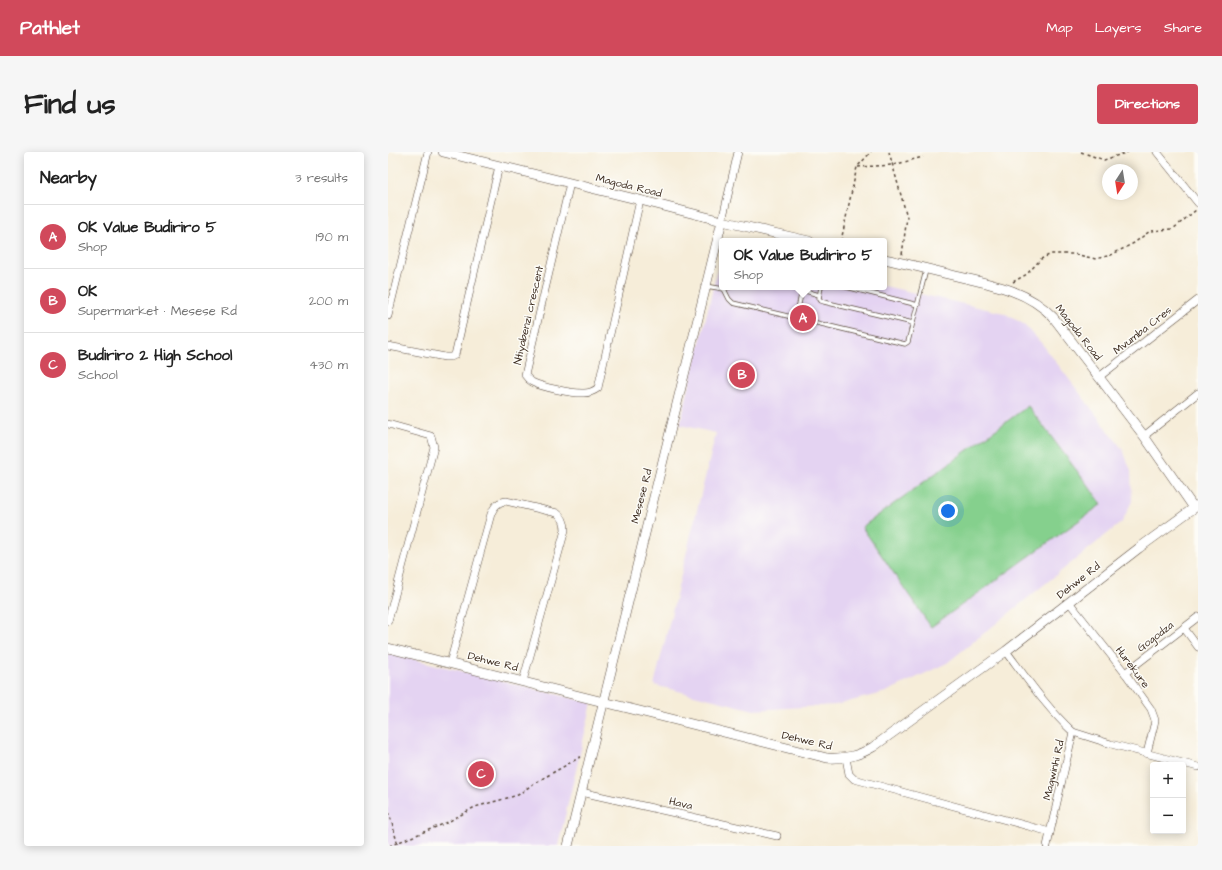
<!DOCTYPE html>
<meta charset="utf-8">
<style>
:root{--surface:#fff;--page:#f6f6f6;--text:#222;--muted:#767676;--line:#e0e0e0;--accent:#d1495b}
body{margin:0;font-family:"Architects Daughter",sans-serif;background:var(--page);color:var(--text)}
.controls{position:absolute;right:12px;bottom:12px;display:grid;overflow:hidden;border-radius:4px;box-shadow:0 2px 10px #0003}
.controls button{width:36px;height:36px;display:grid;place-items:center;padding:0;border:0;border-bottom:1px solid var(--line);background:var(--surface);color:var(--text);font:20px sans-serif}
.compass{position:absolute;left:714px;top:12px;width:36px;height:36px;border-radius:50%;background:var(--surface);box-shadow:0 2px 10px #0003;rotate:192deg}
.you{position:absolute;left:560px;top:359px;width:14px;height:14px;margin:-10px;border:3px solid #fff;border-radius:50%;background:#1a73e8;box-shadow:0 0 0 6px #1a73e833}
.badge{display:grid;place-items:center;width:26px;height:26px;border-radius:50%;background:var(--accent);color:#fff;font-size:13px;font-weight:700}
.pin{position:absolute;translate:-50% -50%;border:2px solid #fff;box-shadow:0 1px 4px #0006}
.popup{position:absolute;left:331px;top:86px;width:168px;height:52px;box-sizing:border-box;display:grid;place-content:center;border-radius:4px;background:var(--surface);filter:drop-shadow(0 1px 3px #0005);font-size:13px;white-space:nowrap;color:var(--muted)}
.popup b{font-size:15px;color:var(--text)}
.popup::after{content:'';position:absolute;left:50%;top:100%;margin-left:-8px;border:8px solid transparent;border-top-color:var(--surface)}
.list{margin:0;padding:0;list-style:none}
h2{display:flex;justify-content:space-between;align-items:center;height:52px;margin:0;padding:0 16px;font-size:17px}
h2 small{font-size:13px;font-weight:400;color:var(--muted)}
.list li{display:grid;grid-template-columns:26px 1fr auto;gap:12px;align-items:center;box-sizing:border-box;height:64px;padding:0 16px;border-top:1px solid var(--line)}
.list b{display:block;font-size:15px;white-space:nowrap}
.list p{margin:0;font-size:13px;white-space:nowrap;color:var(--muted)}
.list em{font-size:13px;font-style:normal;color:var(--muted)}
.map{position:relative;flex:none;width:810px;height:694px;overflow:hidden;border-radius:4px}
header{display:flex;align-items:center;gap:24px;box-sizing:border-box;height:56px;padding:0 20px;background:var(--accent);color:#fff}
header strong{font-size:19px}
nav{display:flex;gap:22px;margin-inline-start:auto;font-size:14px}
.intro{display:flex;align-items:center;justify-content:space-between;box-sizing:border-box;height:96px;padding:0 24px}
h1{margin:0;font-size:28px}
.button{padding:10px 18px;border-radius:4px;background:var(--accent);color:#fff;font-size:14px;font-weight:700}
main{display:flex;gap:24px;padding:0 24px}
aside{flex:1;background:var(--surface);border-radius:4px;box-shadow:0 2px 10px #0003}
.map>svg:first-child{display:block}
</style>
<header>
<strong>Pathlet</strong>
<nav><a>Map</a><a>Layers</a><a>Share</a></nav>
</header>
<div class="intro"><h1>Find us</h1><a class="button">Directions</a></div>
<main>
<aside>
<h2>Nearby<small>3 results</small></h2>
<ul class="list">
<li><span class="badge">A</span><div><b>OK Value Budiriro 5</b><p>Shop</p></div><em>190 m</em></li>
<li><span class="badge">B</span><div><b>OK</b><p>Supermarket · Mesese Rd</p></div><em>200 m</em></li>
<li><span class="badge">C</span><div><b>Budiriro 2 High School</b><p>School</p></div><em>430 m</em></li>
</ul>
</aside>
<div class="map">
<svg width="810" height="694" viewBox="0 0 810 694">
<rect width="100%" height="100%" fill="#fdfcf7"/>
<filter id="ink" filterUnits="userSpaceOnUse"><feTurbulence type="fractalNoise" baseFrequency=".025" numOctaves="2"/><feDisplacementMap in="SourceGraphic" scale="8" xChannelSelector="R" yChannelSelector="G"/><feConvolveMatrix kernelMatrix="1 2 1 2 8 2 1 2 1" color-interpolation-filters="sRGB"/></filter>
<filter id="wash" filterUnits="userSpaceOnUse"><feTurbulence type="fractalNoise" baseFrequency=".012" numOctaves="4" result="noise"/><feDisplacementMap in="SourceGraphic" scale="16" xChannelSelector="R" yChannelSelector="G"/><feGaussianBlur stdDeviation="0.9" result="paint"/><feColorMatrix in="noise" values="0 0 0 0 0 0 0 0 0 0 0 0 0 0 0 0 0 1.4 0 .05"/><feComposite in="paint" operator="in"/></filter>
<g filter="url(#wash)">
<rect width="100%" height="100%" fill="#f6edd9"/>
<g fill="#e4d3f2">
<path d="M334,99v36h162v-1l120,27 21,12 18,20 80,105 8,21 1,30 -10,21 -175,141 -61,29 -50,13 -82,5 -100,-25 62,-252 -36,-8z"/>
<path d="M0,501l204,50 -34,143h-170z"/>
</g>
<path fill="#85d08d" stroke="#607d56" d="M640,254l74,98 -171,123 -69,-100z"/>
</g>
<g filter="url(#ink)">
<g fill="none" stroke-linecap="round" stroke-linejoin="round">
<defs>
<g id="service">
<path d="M318,134l18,3 6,-2"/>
<path d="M401,135l13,3"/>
<path d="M433,135l-2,11 2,3 3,1 89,21"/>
<path d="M458,135l72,18"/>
<path d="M336,137l5,10 4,4 63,15"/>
<path d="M431,143l-17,-5 -6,28 109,26 3,-2 18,-72"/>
</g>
<g id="minor">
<path d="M769,0l41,51"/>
<path d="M182,31l-45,192c2,3 4,5 7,7 9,5 42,12 52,11 6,0 10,-2 14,-5l42,-188"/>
<path d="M334,69l16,-69"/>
<path d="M0,164l40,-164"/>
<path d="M0,194l57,11h6l4,-2 44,-189"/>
<path d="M711,225l99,-77"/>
<path d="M0,272l43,12 3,11 -46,174"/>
<path d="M756,284l54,-43"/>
<path d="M681,450l56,71 26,36 4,11 -1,5 -7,28"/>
<path d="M796,476l14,19"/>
<path d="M618,499c21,28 41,57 67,81l-26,114"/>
<path d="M62,511l41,-149c3,-7 6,-12 15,-13l51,12c6,4 8,9 8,17l-42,151"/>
<path d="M737,521l73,-56"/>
<path d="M685,580l38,12 87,23"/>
<path d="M458,606l3,16 5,5 196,53"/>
<path d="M193,640l196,44"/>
</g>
<g id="tertiary">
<path d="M55,0l197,48 82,21 87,20"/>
<path d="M496,107c24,5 48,11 72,17 35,8 71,14 97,41l91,119 50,72"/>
<path d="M0,496l439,110c18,1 31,-2 46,-11l133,-96 133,-103 59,-43"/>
<path d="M180,694l154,-625"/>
</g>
</defs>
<use href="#service" stroke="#57473a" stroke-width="5"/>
<use href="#minor" stroke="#57473a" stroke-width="8"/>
<use href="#tertiary" stroke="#57473a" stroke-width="10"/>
<g stroke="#57473a" stroke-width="1.5" stroke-dasharray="3 3" stroke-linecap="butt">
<path d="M501,0l18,65 -5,38"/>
<path d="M693,0l23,8 24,-8"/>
<path d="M470,15l35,-2 30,-8"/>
<path d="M453,89l16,-74 14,-15"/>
<path d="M625,130l14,-8 14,-15 10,-5h23l22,5 15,-4 23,-12 16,-12 23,-2 23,-19"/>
<path d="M0,660l3,7 7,27"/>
<path d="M1,694l57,-23 29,-16 43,-12 15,-11 49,-28"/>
</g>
<use href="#service" stroke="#fff" stroke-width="3.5"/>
<use href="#minor" stroke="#fff" stroke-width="7"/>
<use href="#tertiary" stroke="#fff" stroke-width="9"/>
</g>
</g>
<g text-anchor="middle" stroke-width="3" stroke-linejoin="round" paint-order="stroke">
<g font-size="11" fill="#3b2a1e" stroke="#fdfcf7">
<text transform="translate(241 33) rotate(14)" y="4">Magoda Road</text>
<text transform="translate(140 163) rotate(-77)" y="4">Ntiyabenzi crescent</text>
<text transform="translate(754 178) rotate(-38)" y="4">Mvumba Cres</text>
<text transform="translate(691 180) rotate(52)" y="4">Magoda Road</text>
<text transform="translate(253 344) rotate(-76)" y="4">Mesese Rd</text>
<text transform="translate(690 428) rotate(-38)" y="4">Dehwe Rd</text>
<text transform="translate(767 484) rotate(-37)" y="4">Gogodza</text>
<text transform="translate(105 509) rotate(14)" y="4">Dehwe Rd</text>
<text transform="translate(745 515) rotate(53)" y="4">Hurekure</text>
<text transform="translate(419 588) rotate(13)" y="4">Dehwe Rd</text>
<text transform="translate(665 618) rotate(-77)" y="4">Magwinhi Rd</text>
<text transform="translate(293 651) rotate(13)" y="4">Hava</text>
</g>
</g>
</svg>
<div class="controls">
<button>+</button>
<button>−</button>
</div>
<svg class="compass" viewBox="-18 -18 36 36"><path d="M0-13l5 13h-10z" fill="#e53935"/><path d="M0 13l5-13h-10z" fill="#767676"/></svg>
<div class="you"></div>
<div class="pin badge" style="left:415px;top:166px">A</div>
<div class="popup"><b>OK Value Budiriro 5</b>Shop</div>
<div class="pin badge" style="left:354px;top:223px">B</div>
<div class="pin badge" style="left:93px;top:622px">C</div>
</div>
</main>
